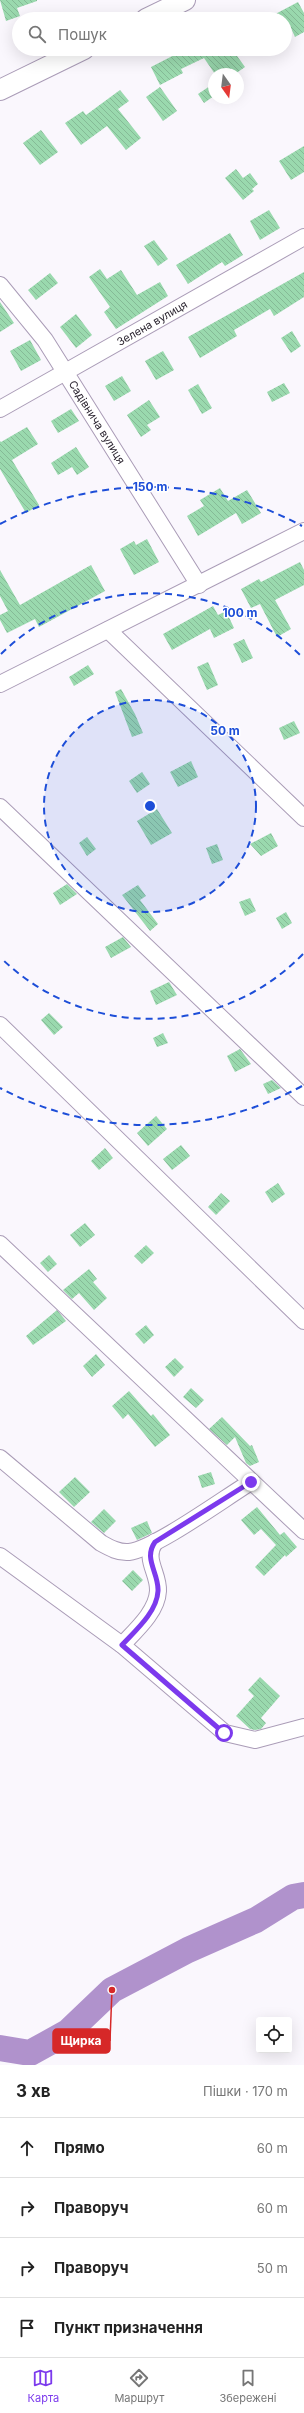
<!DOCTYPE html>
<html lang="uk">
<meta charset="utf-8">
<style>
:root{--surface:#fff;--page:#f2f2f2;--text:#222;--muted:#767676;--line:#e0e0e0;--accent:#7c3aed}
body{margin:0;font-family:Inter,sans-serif;background:var(--page);color:var(--text)}
.controls{position:absolute;right:12px;bottom:12px;display:grid;overflow:hidden;border-radius:4px;box-shadow:0 4px 16px #0002}
.controls button{width:36px;height:36px;display:grid;place-items:center;padding:0;border:0;border-bottom:1px solid var(--line);background:var(--surface);color:var(--text);font:20px sans-serif}
.compass{position:absolute;left:208px;top:68px;width:36px;height:36px;border-radius:50%;background:var(--surface);box-shadow:0 4px 16px #0002;rotate:166deg}
.stop{position:absolute;width:12px;height:12px;margin:-9px;border:3px solid #7c3aed;border-radius:50%;background:#fff}
.stop.end{background:#7c3aed;border-color:#fff;box-shadow:0 1px 4px #0008}
.list{margin:0;padding:0;list-style:none}
h2{display:flex;justify-content:space-between;align-items:center;height:52px;margin:0;padding:0 16px;font-size:17px}
h2 small{font-size:13px;font-weight:400;color:var(--muted)}
.list li{display:grid;grid-template-columns:26px 1fr auto;gap:12px;align-items:center;box-sizing:border-box;height:60px;padding:0 16px;border-top:1px solid var(--line)}
.list b{display:block;font-size:15px;white-space:nowrap}
.list em{font-size:13px;font-style:normal;color:var(--muted)}
.icon{flex:none;width:22px;height:22px;fill:none;stroke:currentColor;stroke-width:2;stroke-linecap:round;stroke-linejoin:round}
.map{position:relative;flex:none;width:304px;height:2065px;overflow:hidden}
.search{position:absolute;background:var(--surface);box-shadow:0 4px 16px #0002;left:12px;right:12px;top:12px;height:44px;display:flex;align-items:center;gap:10px;box-sizing:border-box;padding:0 14px;border-radius:22px;color:var(--muted);font-size:15px}
.sheet{height:292px;background:var(--surface)}
nav{display:flex;justify-content:space-around;align-items:center;box-sizing:border-box;height:56px;border-top:1px solid var(--line);background:var(--surface);font-size:11px;color:var(--muted)}
nav a{display:grid;justify-items:center;gap:2px}
nav .on{color:var(--accent)}
.map>svg:first-child{display:block}
</style>
<div class="map">
<svg width="304" height="2065" viewBox="0 0 304 2065">
<defs>
<pattern id="building-back-hatch" width="6" height="6" patternUnits="userSpaceOnUse"><rect width="6" height="6" fill="#9ad9ae"/><path d="M-1 5l2 2M0 0l6 6M5-1l2 2" fill="none" stroke="#85ba96"/></pattern>
</defs>
<rect width="100%" height="100%" fill="#faf7fd"/>
<g fill="none" stroke-linecap="round" stroke-linejoin="round">
<path stroke="#b092cc" stroke-width="26" d="M0,2048l30,5 38,-21 44,-42 76,-40 68,-30 37,-23 11,-2"/>
</g>
<g fill="url(#building-back-hatch)">
<path d="M0,0h37v1l-20,7 3,8 -14,5z"/>
<path d="M298,2l6,11v19l-9,5 -5,-11 -5,2v-9h-19z"/>
<path d="M186,49h46l13,18 -10,7h-20l-11,-16 -23,11 2,4 -23,12 -9,-18z"/>
<path d="M210,86l4,10 -10,7 -6,-9z"/>
<path d="M160,87l17,24 -14,10 -17,-24z"/>
<path d="M120,90l9,11 -11,8 23,29 -15,12 -19,-24 -26,19 -16,-22 18,-12 3,4z"/>
<path d="M41,130l17,22 -18,13 -17,-22z"/>
<path d="M304,146v26l-13,8 -12,-19z"/>
<path d="M236,169l7,9 7,-5 8,11 -6,5 2,2 -11,9 -18,-22z"/>
<path d="M269,210l11,18 -20,12 -10,-19z"/>
<path d="M230,233l13,22 -18,11 -3,-4 -34,22 -12,-19z"/>
<path d="M154,240l14,19 -10,7 -14,-20z"/>
<path d="M100,269l7,10 14,-9 16,25 23,-13 8,14 -52,33 -12,-17 6,-5 -21,-30z"/>
<path d="M304,272v25l-30,19 -4,-7 -36,21 3,6 -37,22 -12,-21z"/>
<path d="M50,273l8,10 -22,17 -8,-10z"/>
<path d="M0,302l14,21 -14,9z"/>
<path d="M76,314l16,21 -16,13 -16,-21z"/>
<path d="M292,331l9,15 -10,7 -10,-15z"/>
<path d="M30,340l11,20 -20,11 -11,-20z"/>
<path d="M163,351l11,19 -18,10 -11,-19z"/>
<path d="M122,376l9,15 -17,10 -9,-15z"/>
<path d="M284,383l6,10 -18,9 -5,-10z"/>
<path d="M198,384l14,24 -10,6 -14,-24z"/>
<path d="M149,400l11,17 -13,8 4,5 -10,7 -14,-22z"/>
<path d="M71,409l8,12 -21,12 -7,-12z"/>
<path d="M27,427l11,17 -26,16 27,45 -13,8 -26,-44v-28l1,1z"/>
<path d="M76,447l13,20 -12,8 -5,-8 -14,8 -7,-12z"/>
<path d="M220,488l8,13 19,-11 14,23 -19,11 -6,-11 -38,23 -11,-20 17,-10 -4,-6z"/>
<path d="M147,539l12,23 -25,13 -14,-26 14,-8 2,4z"/>
<path d="M300,562l4,8v15l-29,15 16,29 -14,8 -17,-33 -9,4 -10,-19 18,-10 2,3z"/>
<path d="M91,565l14,26 -66,36 -4,-8 -28,14 -7,-13v-5l8,-4 -8,-15v-26l20,35z"/>
<path d="M213,606l5,9 8,-4 8,17 -20,10 -4,-9 -38,21 -9,-16z"/>
<path d="M244,639l9,19 -11,5 -9,-19z"/>
<path d="M208,662l10,23 -11,5 -10,-23z"/>
<path d="M88,665l6,9 -20,12 -5,-9z"/>
<path d="M121,689l14,25 8,19 -11,4 -17,-45z"/>
<path d="M294,721l6,12 -16,7 -5,-12z"/>
<path d="M191,761l7,16 -20,10 -8,-15z"/>
<path d="M142,772l8,12 -13,9 -8,-12z"/>
<path d="M157,809l15,24 -21,12 -14,-24z"/>
<path d="M271,833l7,13 -17,10 -11,-12z"/>
<path d="M87,837l9,12 -9,7 -8,-13z"/>
<path d="M217,844l6,16 -11,4 -6,-16z"/>
<path d="M67,884l10,10 -17,11 -7,-12z"/>
<path d="M138,885l8,11 -6,4 18,24 -8,7 -28,-36z"/>
<path d="M250,898l6,13 -11,5 -6,-14z"/>
<path d="M286,912l6,11 -10,6 -6,-11z"/>
<path d="M123,937l8,10 -20,11 -6,-11z"/>
<path d="M169,982l8,13 -21,10 -6,-14z"/>
<path d="M49,1013l14,14 -9,8 -13,-15z"/>
<path d="M163,1033l5,10 -11,4 -4,-9z"/>
<path d="M240,1049l11,15 -16,8 -8,-16z"/>
<path d="M272,1080l9,8 -13,6 -5,-10z"/>
<path d="M156,1116l11,13 -19,17 -11,-13z"/>
<path d="M181,1145l9,11 -18,14 -9,-11z"/>
<path d="M105,1148l8,10 -14,12 -8,-9z"/>
<path d="M278,1183l7,11 -13,9 -7,-11z"/>
<path d="M221,1193l9,8 -14,14 -8,-8z"/>
<path d="M85,1223l10,12 -15,12 -10,-12z"/>
<path d="M146,1245l8,8 -12,11 -8,-8z"/>
<path d="M49,1255l8,9 -9,8 -8,-9z"/>
<path d="M89,1269l8,10 -4,3 14,16 -13,12 -15,-17 -7,6 -9,-9z"/>
<path d="M57,1310l9,11 -33,24 -7,-9z"/>
<path d="M146,1325l8,10 -10,9 -9,-10z"/>
<path d="M96,1354l9,11 -13,12 -9,-11z"/>
<path d="M175,1358l9,9 -10,10 -9,-10z"/>
<path d="M191,1388l13,12 -8,8 -13,-11z"/>
<path d="M129,1391l22,25 2,-2 17,21 -15,12 -27,-33 -5,5 -11,-13z"/>
<path d="M222,1417l28,29 2,-1 7,17 -9,4 -4,-3 -11,-26 -8,8 -18,-16z"/>
<path d="M211,1472l4,12 -13,4 -4,-12z"/>
<path d="M75,1477l15,15 -16,15 -15,-15z"/>
<path d="M257,1507l23,28 4,-3 13,15 -11,10 -1,-2 -21,21 -9,-9 21,-22 -15,-16 -7,6 -13,-15z"/>
<path d="M104,1509l12,12 -12,12 -13,-11z"/>
<path d="M147,1521l5,12 -15,7 -6,-12z"/>
<path d="M133,1570l10,10 -11,11 -10,-10z"/>
<path d="M260,1677l20,19 -19,22 5,5 -5,6 -6,1 -5,-1 -14,-13 18,-20 -6,-6z"/>
</g>
<g fill="none" stroke-linecap="round" stroke-linejoin="round">
<defs>
<g id="minor">
<path d="M0,285l45,55 154,245"/>
<path d="M0,409l304,-172"/>
<path d="M108,630l196,188"/>
<path d="M0,684l304,-153"/>
<path d="M0,807l304,290"/>
<path d="M0,1025l304,296"/>
<path d="M0,1244l304,287"/>
<path d="M0,1458l101,85c9,5 18,10 28,9 26,-3 97,-55 122,-70"/>
<path d="M0,1556l122,89 103,88 30,7 49,-13"/>
<path d="M122,1645c13,-14 35,-33 36,-54 1,-18 -15,-32 -3,-49"/>
</g>
<g id="major">
<path d="M146,19l39,-19"/>
<path d="M0,90l84,-41"/>
</g>
</defs>
<use href="#minor" stroke="#aa9cb7" stroke-width="18"/>
<use href="#major" stroke="#aa9cb7" stroke-width="22"/>
<use href="#minor" stroke="#fff" stroke-width="16"/>
<use href="#major" stroke="#fff" stroke-width="20"/>
</g>
<g fill="none" stroke-linecap="round" stroke-linejoin="round">
<path stroke="#7c3aed" stroke-width="5" d="M224,1733l-102,-88c13,-14 35,-33 36,-54 1,-18 -15,-32 -3,-49l96,-60"/>
</g>
<circle cx="150" cy="806" r="106" fill="#1d4ed8" fill-opacity=".12"/>
<g fill="none" stroke="#1d4ed8" stroke-width="2" stroke-dasharray="7 5">
<circle cx="150" cy="806" r="106"/>
<path d="M303 954A213 213 0 0 1 1 958M1 654A213 213 0 0 1 303 658"/>
<path d="M302 1086A319 319 0 0 1 0 1088M0 524A319 319 0 0 1 302 526"/>
</g>
<g text-anchor="middle" stroke-width="3" stroke-linejoin="round" paint-order="stroke">
<g font-size="11" fill="#2d2732" stroke="#fff">
<text transform="translate(152 323) rotate(-30)" y="4">Зелена вулиця</text>
<text transform="translate(97 422) rotate(58)" y="4">Садівнича вулиця</text>
</g>
</g>
<circle cx="150" cy="806" r="6" fill="#1d4ed8" stroke="#fff" stroke-width="2"/>
<g font-size="12" text-anchor="middle" font-weight="bold" fill="#1d4ed8" stroke="#fff" stroke-width="3" stroke-linejoin="round" paint-order="stroke">
<text x="150" y="491">150 m</text>
<text x="240" y="617">100 m</text>
<text x="225" y="735">50 m</text>
</g>
<path fill="none" stroke="#d62828" stroke-width="1.5" d="M112 1990L110 2041"/>
<circle fill="#d62828" stroke="#fff" stroke-width="1.5" cx="112" cy="1990" r="4"/>
<rect fill="#d62828" stroke="#d62828" stroke-width="1.5" x="53" y="2029" width="57" height="24" rx="4"/>
<g font-size="12" text-anchor="middle" font-weight="bold" fill="#fff">
<text x="81" y="2045">Щирка</text>
</g>
</svg>
<div class="controls">
<button><svg class="icon" aria-label="locate" viewBox="0 0 24 24"><circle cx="12" cy="12" r="6"/><path d="M12 2v4M12 18v4M2 12h4M18 12h4"/></svg></button>
</div>
<svg class="compass" viewBox="-18 -18 36 36"><path d="M0-13l5 13h-10z" fill="#e53935"/><path d="M0 13l5-13h-10z" fill="#767676"/></svg>
<div class="stop" style="left:224px;top:1733px"></div>
<div class="stop end" style="left:251px;top:1482px"></div>
<div class="search"><svg class="icon" aria-label="search" viewBox="0 0 24 24"><circle cx="10" cy="10" r="6"/><path d="M15 15l6 6"/></svg>Пошук</div>
</div>
<section class="sheet">
<h2>3 хв<small>Пішки · 170 m</small></h2>
<ul class="list">
<li><svg class="icon" aria-label="ahead" viewBox="0 0 24 24"><path d="M12 20V5M6 11l6-6 6 6"/></svg><div><b>Прямо</b></div><em>60 m</em></li>
<li><svg class="icon" aria-label="right" viewBox="0 0 24 24"><path d="M7 20v-9h11M14 6l5 5-5 5"/></svg><div><b>Праворуч</b></div><em>60 m</em></li>
<li><svg class="icon" aria-label="right" viewBox="0 0 24 24"><path d="M7 20v-9h11M14 6l5 5-5 5"/></svg><div><b>Праворуч</b></div><em>50 m</em></li>
<li><svg class="icon" aria-label="arrive" viewBox="0 0 24 24"><path d="M6 21V4h12l-3 4 3 4H6"/></svg><div><b>Пункт призначення</b></div></li>
</ul>
</section>
<nav>
<a class="on"><svg class="icon" aria-label="map" viewBox="0 0 24 24"><path d="M3 6l6-2 6 2 6-2v14l-6 2-6-2-6 2zM9 4v14M15 6v14"/></svg>Карта</a>
<a><svg class="icon" aria-label="directions" viewBox="0 0 24 24"><path d="M12 3l9 9-9 9-9-9zM9 14v-3h6M13 9l2 2-2 2"/></svg>Маршрут</a>
<a><svg class="icon" aria-label="saved" viewBox="0 0 24 24"><path d="M7 4h10v16l-5-4-5 4z"/></svg>Збережені</a>
</nav>
